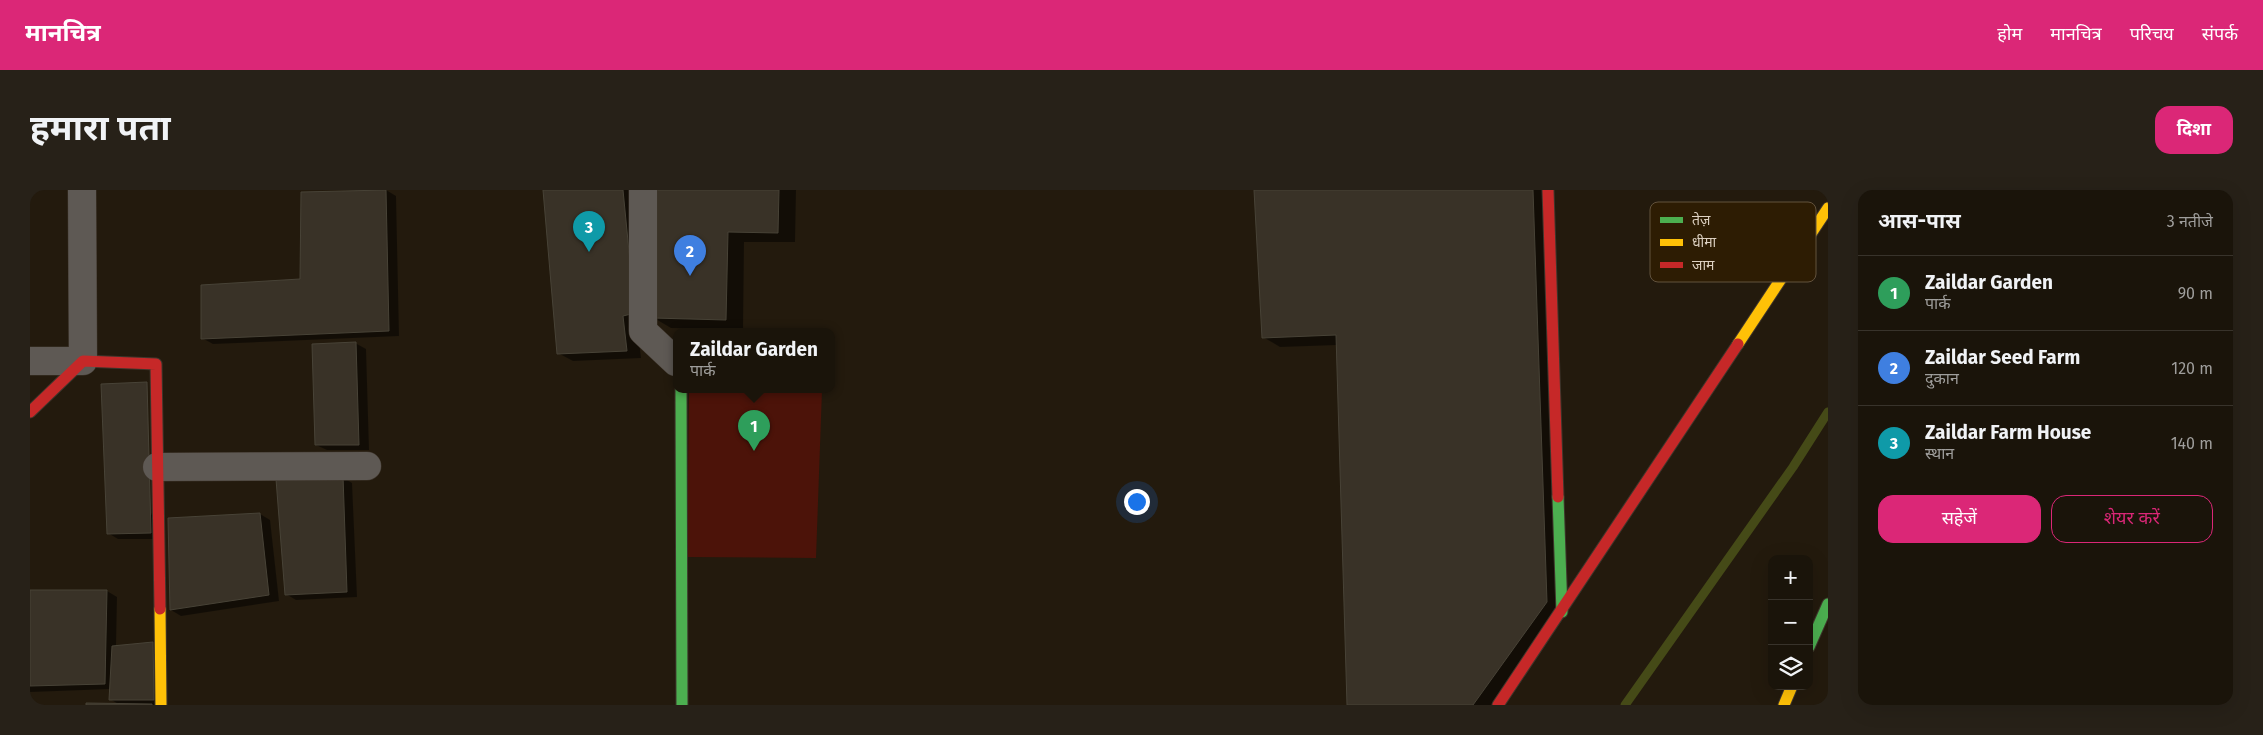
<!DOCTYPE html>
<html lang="hi">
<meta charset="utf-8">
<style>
:root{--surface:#1a140a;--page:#272118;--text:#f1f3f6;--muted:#9f9e9c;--line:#38332b;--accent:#db2777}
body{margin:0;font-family:"Fira Sans","Noto Sans Devanagari",sans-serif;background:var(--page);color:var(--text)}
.controls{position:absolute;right:15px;bottom:15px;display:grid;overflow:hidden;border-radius:10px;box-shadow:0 5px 20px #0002}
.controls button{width:45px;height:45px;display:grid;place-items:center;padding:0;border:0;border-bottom:1px solid var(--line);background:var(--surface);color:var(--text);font:25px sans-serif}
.you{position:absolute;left:1106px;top:311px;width:18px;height:18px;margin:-12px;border:4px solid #fff;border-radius:50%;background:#1a73e8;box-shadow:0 0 0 8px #1a73e833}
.badge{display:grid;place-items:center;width:32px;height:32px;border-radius:50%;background:var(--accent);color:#fff;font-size:16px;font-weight:700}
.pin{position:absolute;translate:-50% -41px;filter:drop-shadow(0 1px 2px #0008)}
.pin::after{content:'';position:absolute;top:26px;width:18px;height:15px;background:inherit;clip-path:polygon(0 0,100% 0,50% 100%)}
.popup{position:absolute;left:643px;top:138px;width:162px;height:65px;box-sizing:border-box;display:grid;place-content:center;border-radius:10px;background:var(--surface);filter:drop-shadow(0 1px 4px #0005);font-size:16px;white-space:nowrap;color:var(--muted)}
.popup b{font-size:19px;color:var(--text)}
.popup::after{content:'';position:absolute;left:50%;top:100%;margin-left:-10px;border:10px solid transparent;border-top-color:var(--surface)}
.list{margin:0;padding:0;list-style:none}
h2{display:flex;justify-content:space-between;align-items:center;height:65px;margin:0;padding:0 20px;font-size:21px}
h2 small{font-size:16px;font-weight:400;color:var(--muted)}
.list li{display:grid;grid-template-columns:32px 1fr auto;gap:15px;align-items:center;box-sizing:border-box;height:75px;padding:0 20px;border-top:1px solid var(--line)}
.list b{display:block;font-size:19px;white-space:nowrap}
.list p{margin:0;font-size:16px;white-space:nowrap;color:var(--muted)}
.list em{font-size:16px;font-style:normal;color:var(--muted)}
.actions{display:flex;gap:10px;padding:15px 20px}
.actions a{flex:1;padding:11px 0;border:1px solid var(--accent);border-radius:15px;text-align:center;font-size:18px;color:var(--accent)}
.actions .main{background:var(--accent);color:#fff}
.icon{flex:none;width:28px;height:28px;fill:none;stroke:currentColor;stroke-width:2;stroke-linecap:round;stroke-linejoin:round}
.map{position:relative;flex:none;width:1798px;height:515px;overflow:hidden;border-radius:15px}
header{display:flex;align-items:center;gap:30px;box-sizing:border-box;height:70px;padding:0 25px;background:var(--accent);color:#fff}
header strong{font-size:24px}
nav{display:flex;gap:28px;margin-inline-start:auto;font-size:18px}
.intro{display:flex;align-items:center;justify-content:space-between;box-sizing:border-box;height:120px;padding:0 30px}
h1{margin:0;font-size:35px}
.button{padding:12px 22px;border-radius:15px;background:var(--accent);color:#fff;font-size:18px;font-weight:700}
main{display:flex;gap:30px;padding:0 30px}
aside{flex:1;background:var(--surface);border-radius:15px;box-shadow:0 5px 20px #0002}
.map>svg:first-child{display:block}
</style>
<header>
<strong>मानचित्र</strong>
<nav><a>होम</a><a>मानचित्र</a><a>परिचय</a><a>संपर्क</a></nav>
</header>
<div class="intro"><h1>हमारा पता</h1><a class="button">दिशा</a></div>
<main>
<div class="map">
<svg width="1798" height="515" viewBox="0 0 1798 515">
<rect width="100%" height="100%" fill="#231a0d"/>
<path fill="#4c1309" d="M659,200h133l-6,168 -129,-1z"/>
<g fill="#0007">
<path d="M356,0l10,6 3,140 -186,8 -11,-6 99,-58z"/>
<path d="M514,0h92l1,134 4,34 -68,3 -15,-8z"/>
<path d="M625,0h141l-1,52h-51l-1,87 -72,-1 -17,-10z"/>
<path d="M1226,0h294l14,422 -67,93h-148l-12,-360 -57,2 -17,-10z"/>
<path d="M325,153l11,6 3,101h-42l-11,-5z"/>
<path d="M72,195l59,154h-43l-10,-6z"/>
<path d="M312,287l10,6 5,114 -61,3 -10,-6z"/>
<path d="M230,324l10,6 9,81 -98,15 -10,-6z"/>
<path d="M77,401l10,6 -1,49 48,59h-77h33l-10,-6 1,-10 -81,3v-100z"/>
</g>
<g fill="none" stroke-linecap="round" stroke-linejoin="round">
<path stroke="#454a17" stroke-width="9" d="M1595,515l168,-238 35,-55"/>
</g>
<g fill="#393227" stroke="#484337">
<path d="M356,0l3,141 -188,8v-54l99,-6 1,-87z"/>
<path d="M513,0h80l12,123 -12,3 4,35 -70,3z"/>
<path d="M624,0h125l-1,43 -50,-1 -2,88 -73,-2z"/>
<path d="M1224,0h279l14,412 -74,103h-126l-11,-370 -74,3z"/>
<path d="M326,152l3,103h-44l-3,-101z"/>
<path d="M117,192l4,151 -44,1 -6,-150z"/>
<path d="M313,286l4,116 -62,3 -9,-116z"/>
<path d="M230,323l9,82 -99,15 -2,-92z"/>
<path d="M0,400h77l-2,94 -75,2z"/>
<path d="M123,452l1,58h-45l3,-54z"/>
<path d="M56,513l66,1v1h-66z"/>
</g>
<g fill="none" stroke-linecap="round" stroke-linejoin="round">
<defs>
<g id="street">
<path d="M613,0v141l33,31"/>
<path d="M0,171h53l-1,-171"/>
<path d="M127,277l210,-1"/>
</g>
<g id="fast">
<path d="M651,200l1,315"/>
<path d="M1528,307l4,115"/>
<path d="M1779,457l19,-43"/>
</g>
<g id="slow">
<path d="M1708,154l90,-136"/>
<path d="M130,419l1,96"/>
<path d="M1754,515l8,-19"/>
</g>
<g id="jam">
<path d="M1518,0l10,307"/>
<path d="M0,222l53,-51 73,3 4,245"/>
<path d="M1468,515l240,-361"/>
</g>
</defs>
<use href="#street" stroke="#3f362c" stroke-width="29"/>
<use href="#fast" stroke="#3f362c" stroke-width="13"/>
<use href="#slow" stroke="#3f362c" stroke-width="13"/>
<use href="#jam" stroke="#3f362c" stroke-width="13"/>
<use href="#street" stroke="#5e5954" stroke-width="28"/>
<use href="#fast" stroke="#4caf50" stroke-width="11"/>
<use href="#slow" stroke="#ffc107" stroke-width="11"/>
<use href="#jam" stroke="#c62828" stroke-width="11"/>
</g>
<rect x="1620" y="12" width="166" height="80" rx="8" fill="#2d1c03" stroke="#62523d" stroke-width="1"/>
<rect x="1630" y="27" width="23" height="6" fill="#4caf50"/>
<rect x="1630" y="49" width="23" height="7" fill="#ffc107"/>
<rect x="1630" y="72" width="23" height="6" fill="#c62828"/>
<g font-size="14" fill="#ddd1c3">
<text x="1662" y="35">तेज़</text>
<text x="1662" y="57">धीमा</text>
<text x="1662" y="80">जाम</text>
</g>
</svg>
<div class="controls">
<button>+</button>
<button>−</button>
<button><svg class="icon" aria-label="layers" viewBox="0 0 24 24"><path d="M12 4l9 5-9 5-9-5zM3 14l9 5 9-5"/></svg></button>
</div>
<div class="you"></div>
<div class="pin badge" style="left:724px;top:261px;background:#2e9e5b">1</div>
<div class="popup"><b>Zaildar Garden</b>पार्क</div>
<div class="pin badge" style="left:660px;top:86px;background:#3f7fe0">2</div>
<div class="pin badge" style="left:559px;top:62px;background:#0f9aa8">3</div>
</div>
<aside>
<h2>आस-पास<small>3 नतीजे</small></h2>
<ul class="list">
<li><span class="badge" style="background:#2e9e5b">1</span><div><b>Zaildar Garden</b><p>पार्क</p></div><em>90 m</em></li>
<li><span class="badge" style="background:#3f7fe0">2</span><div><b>Zaildar Seed Farm</b><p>दुकान</p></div><em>120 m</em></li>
<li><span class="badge" style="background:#0f9aa8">3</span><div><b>Zaildar Farm House</b><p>स्थान</p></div><em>140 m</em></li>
</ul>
<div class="actions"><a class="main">सहेजें</a><a>शेयर करें</a></div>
</aside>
</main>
